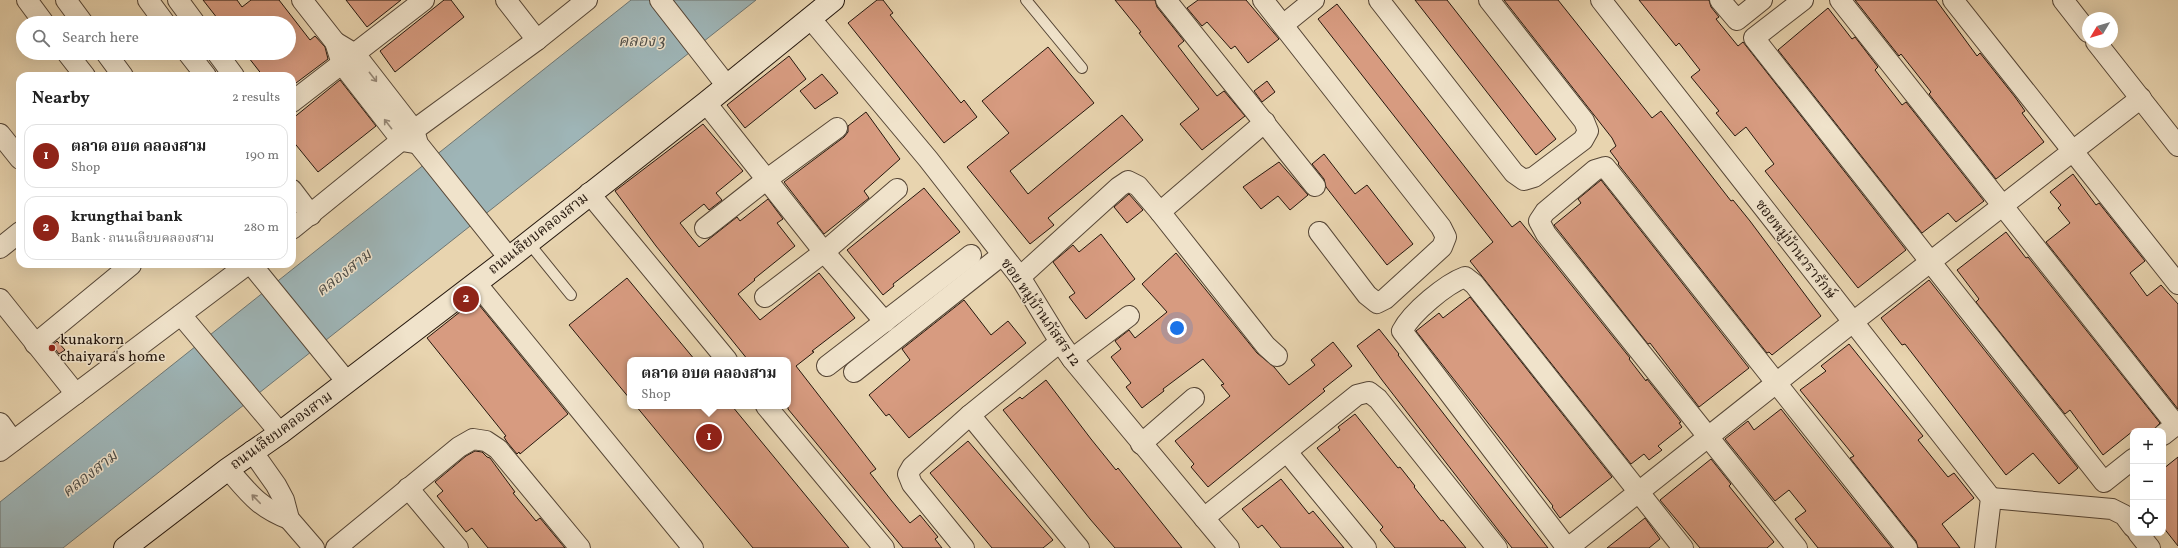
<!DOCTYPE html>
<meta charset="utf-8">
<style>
:root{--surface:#fff;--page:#f2f2f2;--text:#222;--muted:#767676;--line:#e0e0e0;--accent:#8f2418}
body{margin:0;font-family:Vollkorn,"Noto Serif Thai",serif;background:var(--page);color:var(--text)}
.controls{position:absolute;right:12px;bottom:12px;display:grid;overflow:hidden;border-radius:8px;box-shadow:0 4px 16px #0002}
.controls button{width:36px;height:36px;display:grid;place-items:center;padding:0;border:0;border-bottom:1px solid var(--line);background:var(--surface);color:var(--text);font:20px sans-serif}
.compass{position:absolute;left:2082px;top:12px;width:36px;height:36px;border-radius:50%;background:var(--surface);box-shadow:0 4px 16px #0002;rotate:232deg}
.you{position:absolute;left:1177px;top:328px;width:14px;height:14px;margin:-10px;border:3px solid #fff;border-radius:50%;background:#1a73e8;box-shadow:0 0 0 6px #1a73e833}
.badge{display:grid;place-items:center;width:26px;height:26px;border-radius:50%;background:var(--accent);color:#fff;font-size:13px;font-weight:700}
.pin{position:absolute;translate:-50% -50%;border:2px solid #fff;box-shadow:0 1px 4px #0006}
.popup{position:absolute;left:627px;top:357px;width:164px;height:52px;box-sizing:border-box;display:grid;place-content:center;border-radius:8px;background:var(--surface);filter:drop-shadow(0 1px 3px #0005);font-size:13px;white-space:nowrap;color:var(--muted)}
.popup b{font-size:15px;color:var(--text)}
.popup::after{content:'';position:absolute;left:50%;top:100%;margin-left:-8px;border:8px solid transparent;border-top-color:var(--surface)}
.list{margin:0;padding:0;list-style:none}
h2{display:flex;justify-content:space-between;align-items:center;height:52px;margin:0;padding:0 16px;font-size:17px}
h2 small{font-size:13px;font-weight:400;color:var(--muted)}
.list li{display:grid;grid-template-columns:26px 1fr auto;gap:12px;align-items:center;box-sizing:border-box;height:64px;margin:0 8px 8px;padding:0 8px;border:1px solid var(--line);border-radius:12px}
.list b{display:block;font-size:15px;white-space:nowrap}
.list p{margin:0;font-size:13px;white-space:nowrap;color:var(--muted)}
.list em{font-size:13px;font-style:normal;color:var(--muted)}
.icon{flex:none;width:22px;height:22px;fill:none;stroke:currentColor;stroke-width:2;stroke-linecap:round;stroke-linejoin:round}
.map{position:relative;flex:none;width:2178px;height:548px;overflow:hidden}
.search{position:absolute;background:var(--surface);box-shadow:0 4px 16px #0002;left:16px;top:16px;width:280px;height:44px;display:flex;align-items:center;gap:10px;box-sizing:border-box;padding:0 14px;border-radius:22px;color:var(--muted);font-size:15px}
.panel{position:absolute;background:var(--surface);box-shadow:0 4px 16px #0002;left:16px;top:72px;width:280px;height:196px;border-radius:12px}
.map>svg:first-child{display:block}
</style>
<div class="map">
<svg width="2178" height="548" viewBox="0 0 2178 548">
<rect width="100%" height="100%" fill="#e8d4af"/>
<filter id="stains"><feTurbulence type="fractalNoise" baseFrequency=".005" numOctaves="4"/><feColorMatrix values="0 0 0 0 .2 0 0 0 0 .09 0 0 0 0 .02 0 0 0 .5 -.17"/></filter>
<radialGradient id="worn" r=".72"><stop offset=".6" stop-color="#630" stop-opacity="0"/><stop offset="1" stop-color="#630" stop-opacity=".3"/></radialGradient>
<path fill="#9eb5b7" stroke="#6e7673" d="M631,0h125l-693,548h-63v-46z"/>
<g fill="#d79b80" stroke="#25170d">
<path d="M203,0h34l5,7 9,-7h28l31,40 5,-4 10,11 3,12 -36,27v-10h-29l-18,-23h44v-30h-68z"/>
<path d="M346,0h55l-34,27z"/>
<path d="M444,0h7l13,17 -69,55 -15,-21z"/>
<path d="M877,0h6l10,13 -3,2 71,88 3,-3 13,17 -33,26 -96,-120z"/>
<path d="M1115,0h40l2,7 27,34 -6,5 20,26 19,24 7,-5 21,25 -43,34 -22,-26 19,-15 -60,-76 2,-1z"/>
<path d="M1198,0h48l33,39 -31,24 -13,-17 -4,3 -24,-27 -5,4 -15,-18z"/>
<path d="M1415,0h32l109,139 -20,16z"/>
<path d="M1504,0h54l94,118 9,-7 70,90 2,-1 17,21 71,95 -49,39 -3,-3 -2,1 -149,-189 1,-1 -9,-12 6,-5 -4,-8z"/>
<path d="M1639,0h70l2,7 8,10 -3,2 22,27 5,-4 163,208 -48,38 -93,-117 9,-7 -28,-37 -11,9 -19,-23 3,-2 -28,-34 9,-7 -21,-27 -3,3z"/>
<path d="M1855,0h81l41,56 3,-3 35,44 10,14 -3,2 22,29 -48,37 -67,-85 2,-2 -30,-38 -2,2z"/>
<path d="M1337,4l175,223 8,-6 110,137 -1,1 17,22 1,-2 34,43 -2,1 3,4 -24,19 4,4 -13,10 -5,-6 -13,10 -161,-203 23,-19 -175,-223z"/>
<path d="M1828,8l24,31 3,-2 23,30 -3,3 27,35 4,-3 78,99 -28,21 -8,-9 -26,20 -144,-183z"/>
<path d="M1048,47l46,56 -84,68 18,23 94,-79 21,25 -95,78 6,7 -24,19 -63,-77 42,-34 -27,-32z"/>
<path d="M789,56l17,23 -61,49 -18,-23z"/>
<path d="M822,74l16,19 -23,16 -15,-18z"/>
<path d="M340,80l36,46 -58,46 -26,-32v-21z"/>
<path d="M1267,81l8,11 -13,10 -8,-11z"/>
<path d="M866,112l34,47 -36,32 5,7 -45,36 -40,-52 60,-45 4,-5v-6z"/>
<path d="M703,124l40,47 -27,22 6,7 -13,10 -5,-6 -24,19 19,24 38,-30 3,4 28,-22 15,20 -6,4 18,23 -41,33 1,1 -17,14 22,26 59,-47 36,45 -43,33 2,1 -18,14 80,103 -6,4 21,27 19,23 10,-8 18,22 -3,2 7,9h-39l-115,-139v-49h-40l-92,-114 -41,-55z"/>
<path d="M1324,154l31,40 12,-9 46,59 -26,21 -61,-78 -2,-8 -12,-15z"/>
<path d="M1279,162l29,33 -18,15 -12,-14 -17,13 -18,-22z"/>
<path d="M2073,174l23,31 3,-2 46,58 -15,12 17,23 14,-11 17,19v105l-132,-167 24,-19 -12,-15 3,-3 -11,-13z"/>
<path d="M1601,180l148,188 -50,39 -49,-64 -2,1 -94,-119 27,-22 -3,-4z"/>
<path d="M924,188l36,44 -67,52 1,2 -11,9 -36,-45z"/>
<path d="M1129,194l14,16 -16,13 -13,-16z"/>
<path d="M2006,232l20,26 2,-1 132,166 -8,8h-19l-30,24 -33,-45 -5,4 -89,-112 3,-3 -22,-29z"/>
<path d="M1101,234l34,45 -49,40 -17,-22 6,-4 -22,-31 20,-17 6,7z"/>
<path d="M1176,253l81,100 17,14 15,18 26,-20 -4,-5 22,-18 19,24 -29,23 2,2 -117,96 -17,-20 3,-3 -19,-23 55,-45 -9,-11 3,-1 -21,-25 -40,30 1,2 -22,17 -16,-21 5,-4 -20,-26 10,-8 -6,-8 14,-11 6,8 32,-26 -25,-28z"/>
<path d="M627,278l68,82h-65v39l-61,-74z"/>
<path d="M1929,280l149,188 -19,16 -26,-31 -27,22 -101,-131 -3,1 -21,-27z"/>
<path d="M1470,297l142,180 -52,41 -8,-11 1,-1 -137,-175 23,-18 4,5z"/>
<path d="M475,300l93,114 -48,40 -1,-2 -2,2 -10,-12 -3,-5 2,-1 -79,-98z"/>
<path d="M964,300l27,35 17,-14 18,22 -117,95 -20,-24 -3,2 -17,-21 41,-35 -8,-11z"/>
<path d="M1379,329l20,25 -1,1 150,193h-36l-130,-168 -25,-34z"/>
<path d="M57,341l8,9 -6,4 -7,-9z"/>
<path d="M1849,344l74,92 -5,4 30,37 6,-4 20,25 -32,26 18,24h-42l-2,-7 -66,-83 4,-2 -54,-66 26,-19 -5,-5z"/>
<path d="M1046,380l45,59 25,31 2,-2 64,80h-67l-25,-29 -87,-109 17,-13 2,2z"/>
<path d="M636,406h96l117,142h-96z"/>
<path d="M1781,409l26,33 85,106h-74l-23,-29 11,-8 -17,-21 -14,11 -50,-62 23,-18 6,9z"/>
<path d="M1355,414l43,54 2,-1 15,19 -1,1 27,34 2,-1 23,28h-71l-15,-18 3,-3 -66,-79 23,-18 -2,-3z"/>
<path d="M968,441l85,99 -10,8h-51l-62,-75z"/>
<path d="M475,451l7,1 5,5 3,1 25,34 -2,1 23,28 4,-3 25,30h-77l-16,-20 -6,4 -29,-36 6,-5 -8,-9 31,-26z"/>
<path d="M2178,457v89l-15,-19v-58z"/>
<path d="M1711,459l20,25 -2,2 45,56 -7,6h-67l-40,-48z"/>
<path d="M1281,479l28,35 4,-3 31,37h-63l-19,-23 -4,3 -16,-19z"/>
<path d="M1645,518l15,21 -11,9h-42z"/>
</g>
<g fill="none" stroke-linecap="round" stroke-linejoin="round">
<defs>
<g id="service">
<path d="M1026,0l56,68"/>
<path d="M528,242l43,53"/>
</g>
<g id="minor">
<path d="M27,0l17,23"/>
<path d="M66,0l17,23"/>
<path d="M148,0l17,23"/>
<path d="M178,0l17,23"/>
<path d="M302,0l33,42 7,22 60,77 12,2"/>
<path d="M506,0l31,40"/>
<path d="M660,0l67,86"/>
<path d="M1166,0l149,186"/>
<path d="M1263,0l178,227 5,10 -4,10 -57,52 -8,4 -10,-8 -48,-63"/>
<path d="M1379,0l135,173 10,7 10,-3 49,-37 5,-9 -4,-10 -95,-121"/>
<path d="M1601,0l390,498 -6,50"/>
<path d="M1720,0l17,20 25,-20"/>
<path d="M1803,0l-49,38 350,444 29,-23"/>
<path d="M1840,0l336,425 -13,10"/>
<path d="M1953,0l225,284"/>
<path d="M2063,0l25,32"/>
<path d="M810,18l118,141 92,118 40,65 12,17 157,189"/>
<path d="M1283,25l31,-25"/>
<path d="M335,42l20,12 59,76 4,14 91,114"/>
<path d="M2096,42l82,104"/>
<path d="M67,53l18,23"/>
<path d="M106,53l17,23"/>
<path d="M188,53l18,23"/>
<path d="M217,53l17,23"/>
<path d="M292,102l132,-102"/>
<path d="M706,103l118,149 61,70"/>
<path d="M0,134l20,25"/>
<path d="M292,190l19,25"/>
<path d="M589,193l138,167"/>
<path d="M1160,212l105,-90"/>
<path d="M705,228l61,-48 71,-52"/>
<path d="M292,229l122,-99 123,-90 50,-40"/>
<path d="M0,248l20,-16"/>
<path d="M251,264l96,118"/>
<path d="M1020,277l99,-90 9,-6 10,5 22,26 106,134 11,10"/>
<path d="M476,283l217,265"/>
<path d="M765,297l59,-45 73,-63"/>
<path d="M0,299l76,95"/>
<path d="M181,315l99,118"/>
<path d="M35,344l96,-79"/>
<path d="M1072,359l57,-43"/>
<path d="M827,366l144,-111"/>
<path d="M854,372l148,-117"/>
<path d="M766,406l118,142"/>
<path d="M970,415l109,133"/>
<path d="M0,423l13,18"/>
<path d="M1141,444l53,-46"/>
<path d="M0,451l248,-187"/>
<path d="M252,451l24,34 8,15 5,19 25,29"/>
<path d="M1287,452l79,96"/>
<path d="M228,469c21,24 30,38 61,50"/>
<path d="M408,488l50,60"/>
<path d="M1991,498l121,11 12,6 9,12"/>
<path d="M1204,518l153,-123 12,-3 9,7 119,149"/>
<path d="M2138,533l12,15"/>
<path d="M336,548l123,-101 14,-8 13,2 12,8 82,99"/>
<path d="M964,548l-52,-64 -4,-10 4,-7 58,-52 90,-73"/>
<path d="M1567,548l-165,-217c10,-19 44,-47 63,-54l9,7 209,264"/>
<path d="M1568,548l285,-226 288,-224"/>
<path d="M1797,548l-251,-314 -7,-13 6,-9 50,-42 10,-3 5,6 297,375"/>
</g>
<path id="secondary" d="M125,548l103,-79 52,-36 229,-175 197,-155 127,-103"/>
</defs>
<use href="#service" stroke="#564636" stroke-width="12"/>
<use href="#minor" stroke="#564636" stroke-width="22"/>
<use href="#secondary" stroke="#25170d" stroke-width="24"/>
<use href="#service" stroke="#f0e3cb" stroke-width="10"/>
<use href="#minor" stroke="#f0e3cb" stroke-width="20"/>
<use href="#secondary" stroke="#f0e3cb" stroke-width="22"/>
</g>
<defs><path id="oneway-shaft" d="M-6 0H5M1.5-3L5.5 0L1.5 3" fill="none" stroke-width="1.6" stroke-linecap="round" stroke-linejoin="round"/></defs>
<g stroke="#958776">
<use href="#oneway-shaft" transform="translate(373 77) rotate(52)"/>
<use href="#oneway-shaft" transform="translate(388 124) rotate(-128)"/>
<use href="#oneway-shaft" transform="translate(256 499) rotate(-134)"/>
</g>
<circle fill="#8f2418" stroke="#f0e3cb" stroke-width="1.5" cx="52" cy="348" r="4"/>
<g text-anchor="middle" stroke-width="3" stroke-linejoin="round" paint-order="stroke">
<g font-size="15" fill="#25170d" stroke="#f0e3cb">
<text transform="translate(538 233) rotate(-38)" y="5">ถนนเลียบคลองสาม</text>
<text transform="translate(1796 249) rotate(52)" y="5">ซอยหมู่บ้านวรารักษ์</text>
<text transform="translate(1041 312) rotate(55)" y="5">ซอย หมู่บ้านภัสสร 12</text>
<text transform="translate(281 430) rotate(-36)" y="5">ถนนเลียบคลองสาม</text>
</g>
<g font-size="15" fill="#25170d" stroke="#f0e3cb" text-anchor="start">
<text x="60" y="344">kunakorn<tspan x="60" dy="17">chaiyara's home</tspan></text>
</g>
<g font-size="16" font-style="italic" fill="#4f4e48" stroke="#f0e3cb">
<text x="642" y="46">คลอง 3</text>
<text transform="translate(343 272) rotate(-38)" y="6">คลองสาม</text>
<text transform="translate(89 473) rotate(-38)" y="6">คลองสาม</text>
</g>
</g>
<rect width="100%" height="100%" filter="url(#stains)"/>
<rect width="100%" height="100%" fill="url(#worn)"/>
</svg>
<div class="controls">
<button>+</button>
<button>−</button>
<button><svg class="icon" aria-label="locate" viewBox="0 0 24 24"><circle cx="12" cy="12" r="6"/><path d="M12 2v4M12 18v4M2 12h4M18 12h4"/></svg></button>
</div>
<svg class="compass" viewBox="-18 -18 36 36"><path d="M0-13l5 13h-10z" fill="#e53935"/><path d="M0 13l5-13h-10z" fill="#767676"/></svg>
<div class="you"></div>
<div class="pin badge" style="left:709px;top:437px">1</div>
<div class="popup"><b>ตลาด อบต คลองสาม</b>Shop</div>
<div class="pin badge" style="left:466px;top:299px">2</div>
<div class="search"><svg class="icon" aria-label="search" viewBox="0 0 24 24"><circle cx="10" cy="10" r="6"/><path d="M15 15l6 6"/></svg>Search here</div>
<section class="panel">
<h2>Nearby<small>2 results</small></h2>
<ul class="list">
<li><span class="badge">1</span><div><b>ตลาด อบต คลองสาม</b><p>Shop</p></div><em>190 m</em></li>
<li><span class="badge">2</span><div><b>krungthai bank</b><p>Bank · ถนนเลียบคลองสาม</p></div><em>280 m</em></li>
</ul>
</section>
</div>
